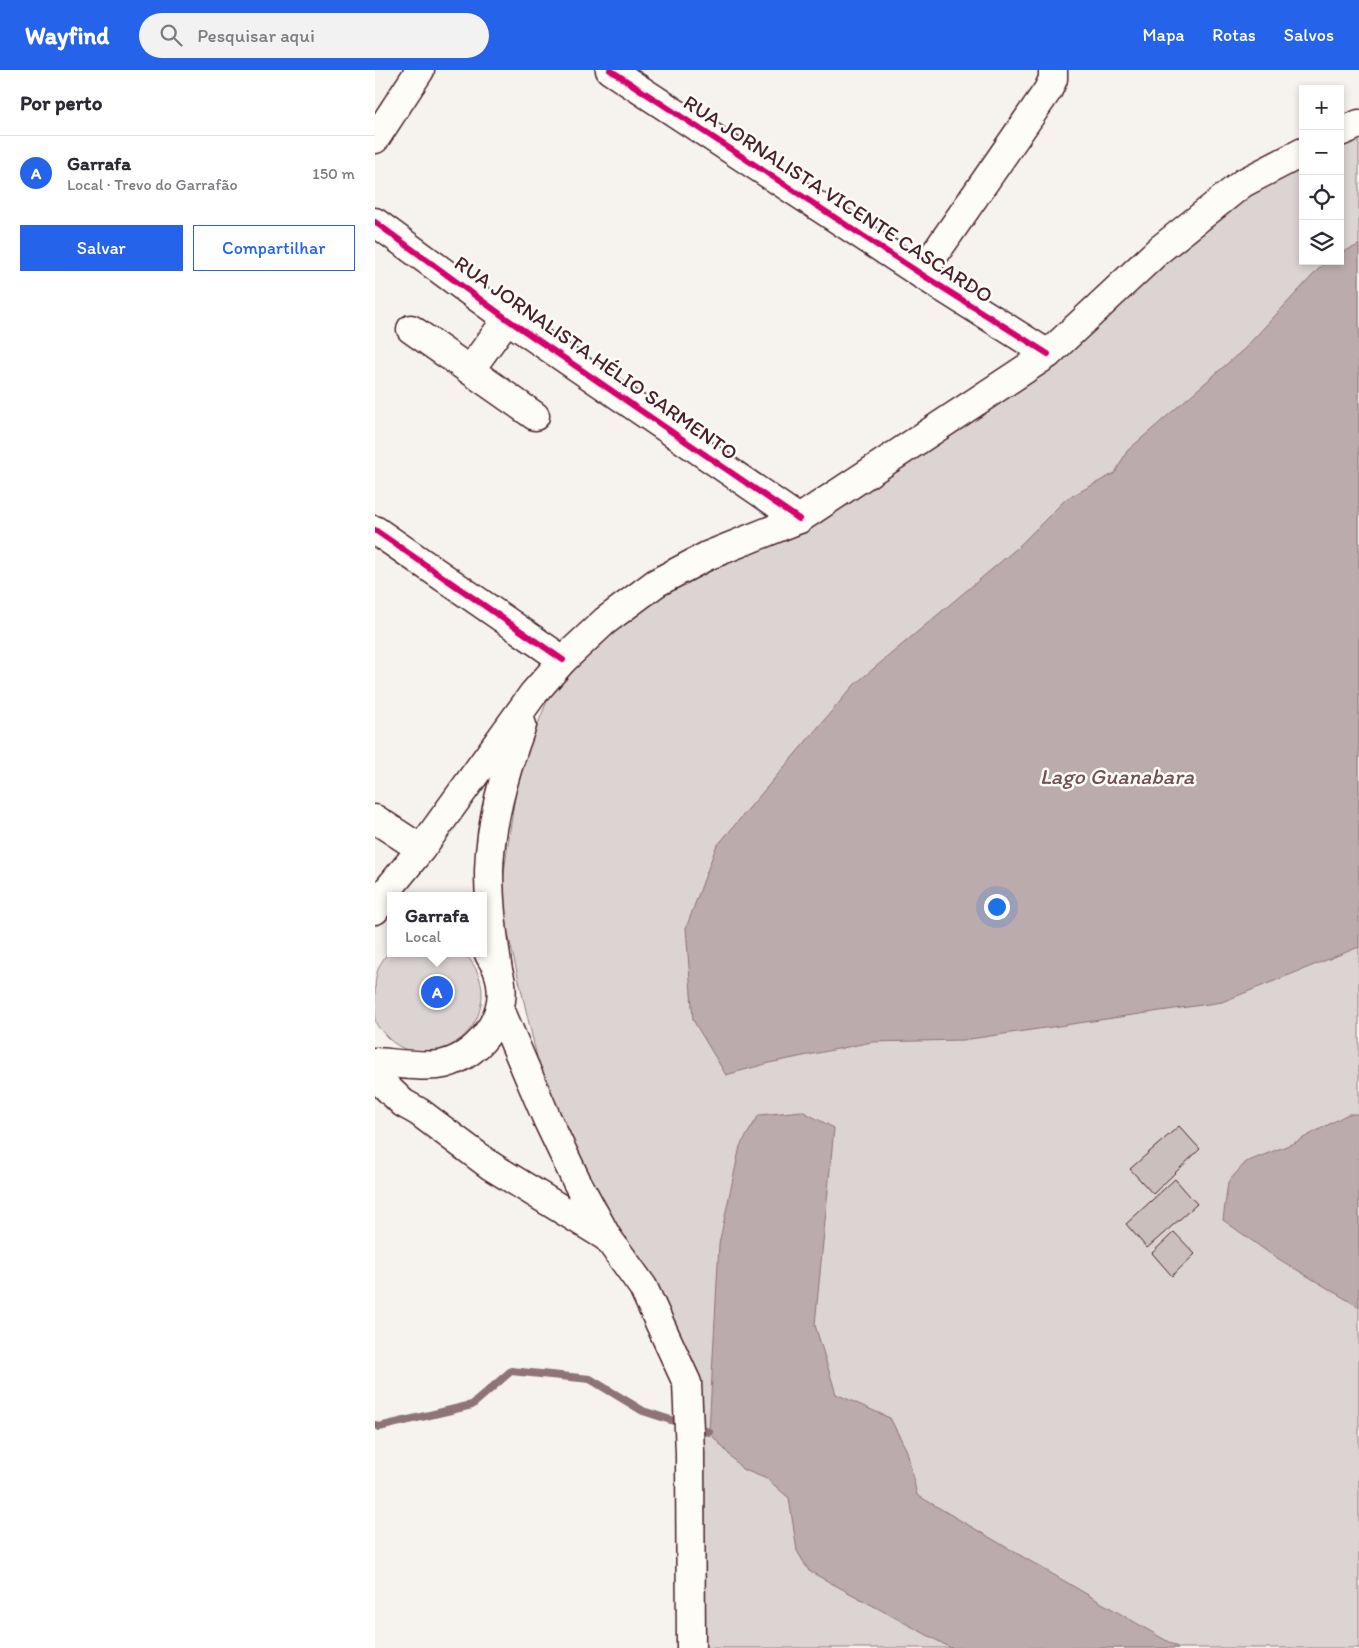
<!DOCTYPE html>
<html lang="pt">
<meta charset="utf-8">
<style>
:root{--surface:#fff;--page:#f2f2f3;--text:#2b2b33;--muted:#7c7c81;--line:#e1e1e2;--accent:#2563eb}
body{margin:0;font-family:Itim,sans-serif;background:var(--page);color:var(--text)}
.controls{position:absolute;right:15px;top:15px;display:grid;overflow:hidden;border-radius:0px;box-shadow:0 2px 8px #0003}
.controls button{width:45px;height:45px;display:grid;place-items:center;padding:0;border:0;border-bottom:1px solid var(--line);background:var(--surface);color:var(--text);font:25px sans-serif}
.you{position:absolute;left:621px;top:836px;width:18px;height:18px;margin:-12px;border:4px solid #fff;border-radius:50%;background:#1a73e8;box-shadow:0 0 0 8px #1a73e833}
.badge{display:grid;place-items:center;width:32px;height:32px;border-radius:50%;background:var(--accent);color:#fff;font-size:16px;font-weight:700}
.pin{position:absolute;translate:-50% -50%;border:2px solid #fff;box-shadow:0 1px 5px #0006}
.popup{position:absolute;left:12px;top:822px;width:100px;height:65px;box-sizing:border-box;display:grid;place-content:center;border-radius:0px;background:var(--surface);filter:drop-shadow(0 1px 4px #0005);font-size:16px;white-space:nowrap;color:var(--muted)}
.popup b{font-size:19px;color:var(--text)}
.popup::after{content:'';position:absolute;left:50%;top:100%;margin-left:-10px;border:10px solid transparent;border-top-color:var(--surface)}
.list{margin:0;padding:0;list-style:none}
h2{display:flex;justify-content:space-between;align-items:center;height:65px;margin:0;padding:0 20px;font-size:21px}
h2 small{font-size:16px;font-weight:400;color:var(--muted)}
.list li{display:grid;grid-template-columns:32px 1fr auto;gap:15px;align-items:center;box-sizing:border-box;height:75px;padding:0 20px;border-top:1px solid var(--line)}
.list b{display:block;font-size:19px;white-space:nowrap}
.list p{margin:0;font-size:16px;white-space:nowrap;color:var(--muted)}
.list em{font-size:16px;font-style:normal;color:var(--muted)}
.actions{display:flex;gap:10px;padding:15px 20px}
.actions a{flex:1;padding:11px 0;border:1px solid var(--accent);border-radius:0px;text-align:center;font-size:18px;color:var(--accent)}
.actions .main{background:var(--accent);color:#fff}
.icon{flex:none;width:28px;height:28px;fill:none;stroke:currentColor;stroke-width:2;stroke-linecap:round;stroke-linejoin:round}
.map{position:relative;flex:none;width:984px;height:1578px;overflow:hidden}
header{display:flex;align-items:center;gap:30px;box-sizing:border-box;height:70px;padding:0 25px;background:var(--accent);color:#fff}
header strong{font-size:24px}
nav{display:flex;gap:28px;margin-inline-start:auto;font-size:18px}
.search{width:350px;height:45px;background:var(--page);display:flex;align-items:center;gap:12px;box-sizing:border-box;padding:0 18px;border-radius:28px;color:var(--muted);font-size:19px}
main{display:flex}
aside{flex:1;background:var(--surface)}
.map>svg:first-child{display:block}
</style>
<header>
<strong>Wayfind</strong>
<div class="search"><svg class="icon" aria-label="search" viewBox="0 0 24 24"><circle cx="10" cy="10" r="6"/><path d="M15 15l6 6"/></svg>Pesquisar aqui</div>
<nav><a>Mapa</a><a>Rotas</a><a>Salvos</a></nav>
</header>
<main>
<aside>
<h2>Por perto<small></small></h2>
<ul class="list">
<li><span class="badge">A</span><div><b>Garrafa</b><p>Local · Trevo do Garrafão</p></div><em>150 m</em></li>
</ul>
<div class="actions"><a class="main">Salvar</a><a>Compartilhar</a></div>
</aside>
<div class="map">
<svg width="984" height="1578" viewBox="0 0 984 1578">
<rect width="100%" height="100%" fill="#f6f3ef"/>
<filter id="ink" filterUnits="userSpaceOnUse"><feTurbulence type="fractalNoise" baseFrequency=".02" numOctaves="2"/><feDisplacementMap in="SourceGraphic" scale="10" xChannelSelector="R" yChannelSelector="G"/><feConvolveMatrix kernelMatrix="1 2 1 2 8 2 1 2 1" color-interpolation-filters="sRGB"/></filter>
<g filter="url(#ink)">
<g fill="#dcd4d2" stroke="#937a7e">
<path d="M984,54v1524h-668l-4,-265 -44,-96 -101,-209 -42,-178 18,-125 45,-115 42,-39 194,-102 504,-367v109h37v-129z"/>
<path d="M16,879v4h73c11,11 18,25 18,41 0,49 -61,79 -96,42 -4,-5 -10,-10 -11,-16 0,-6 0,-13 0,-19 0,-26 0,-32 16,-52z"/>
</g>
<g fill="#bbabac" stroke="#8e7378">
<path d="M984,175v702l-137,55 -259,38 -91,2 -103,21 -43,12 -33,-55 -7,-92 30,-81 138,-162 162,-136 50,-50 49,-26 12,-22 117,-102 82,-88h14v-8z"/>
<path d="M427,1041l32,17 -19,197 21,69 54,24 17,33 10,44 262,153h-228l-142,-77 -12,-20 -8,-53 -22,-19 -25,-10 -33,-37 10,-188 21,-98 19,-31z"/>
<path d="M973,1044h11v193l-87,-52 -49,-35 5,-38 18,-20 48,-19z"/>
</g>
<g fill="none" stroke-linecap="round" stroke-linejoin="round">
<g stroke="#8e7378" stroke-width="8">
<path d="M0,1355l4,2 93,-22 39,-34 79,8 53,32 40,13"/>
<path d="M319,1357l15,5"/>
</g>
</g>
<g fill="#cbbfbe" stroke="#4a1f2b">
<path d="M804,1056l21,23 -47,45 -23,-25z"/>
<path d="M800,1109l22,25 -50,44 -21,-24z"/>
<path d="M799,1162l21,22 -23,22 -20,-23z"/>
</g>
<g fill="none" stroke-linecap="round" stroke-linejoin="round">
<defs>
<g id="street">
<path d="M235,0l311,204 127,80"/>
<path d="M0,69l45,-69"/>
<path d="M0,152l132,97 292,200"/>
<path d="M546,204l127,-184 5,-11v-9"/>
<path d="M36,259l124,87"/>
<path d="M95,300l37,-51"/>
<path d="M0,460l188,130"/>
<path d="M0,749l46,30"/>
</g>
<g id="secondary">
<path d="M125,939l47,110 30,63 30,55 36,50 44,96 3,70 1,195"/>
<path d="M0,1003l4,7 24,23 16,9 72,54 114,70"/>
</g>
<g id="primary">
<path d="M965,62l19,-8"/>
<path d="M0,840l6,-12 40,-49 112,-155 30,-34 42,-39 51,-38 51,-27 92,-37 249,-165 111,-104 84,-67 60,-31"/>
<path d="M123,901c-5,-33 -9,-66 -9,-100 1,-50 16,-100 33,-146"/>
<path d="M0,992c18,1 53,6 69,2 39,-10 68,-54 54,-93 -2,-6 -6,-11 -9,-17"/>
</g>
</defs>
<use href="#street" stroke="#4a1f2b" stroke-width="31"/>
<use href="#secondary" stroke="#4a1f2b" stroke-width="31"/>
<use href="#primary" stroke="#4a1f2b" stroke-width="31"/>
<use href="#street" stroke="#fdfcf7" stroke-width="28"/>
<use href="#secondary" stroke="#fdfcf7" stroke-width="28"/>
<use href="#primary" stroke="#fdfcf7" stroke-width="28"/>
<defs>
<g id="cycleway">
<path d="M235,0l311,204 127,80"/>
<path d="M0,152l132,97 292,200"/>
<path d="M0,460l188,130"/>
</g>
</defs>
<use href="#cycleway" stroke="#fdfcf7" stroke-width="9"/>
<use href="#cycleway" stroke="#d6006c" stroke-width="6"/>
</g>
</g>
<g text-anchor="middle" stroke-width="5" stroke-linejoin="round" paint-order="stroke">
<g font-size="21" fill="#4a1f2b" stroke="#fdfcf7">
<text transform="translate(463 129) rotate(33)" y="7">RUA JORNALISTA VICENTE CASCARDO</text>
<text transform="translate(221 288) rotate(35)" y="7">RUA JORNALISTA HÉLIO SARMENTO</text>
</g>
<g font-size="22" font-style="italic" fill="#725058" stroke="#fdfcf7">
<text x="742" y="714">Lago Guanabara</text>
</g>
</g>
</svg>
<div class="controls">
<button>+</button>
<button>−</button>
<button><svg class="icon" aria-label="locate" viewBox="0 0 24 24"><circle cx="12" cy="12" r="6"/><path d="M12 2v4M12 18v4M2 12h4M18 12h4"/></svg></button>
<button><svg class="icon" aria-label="layers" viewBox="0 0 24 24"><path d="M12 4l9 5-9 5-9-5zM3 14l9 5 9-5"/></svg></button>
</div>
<div class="you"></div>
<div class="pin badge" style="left:62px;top:922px">A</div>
<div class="popup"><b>Garrafa</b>Local</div>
</div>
</main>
